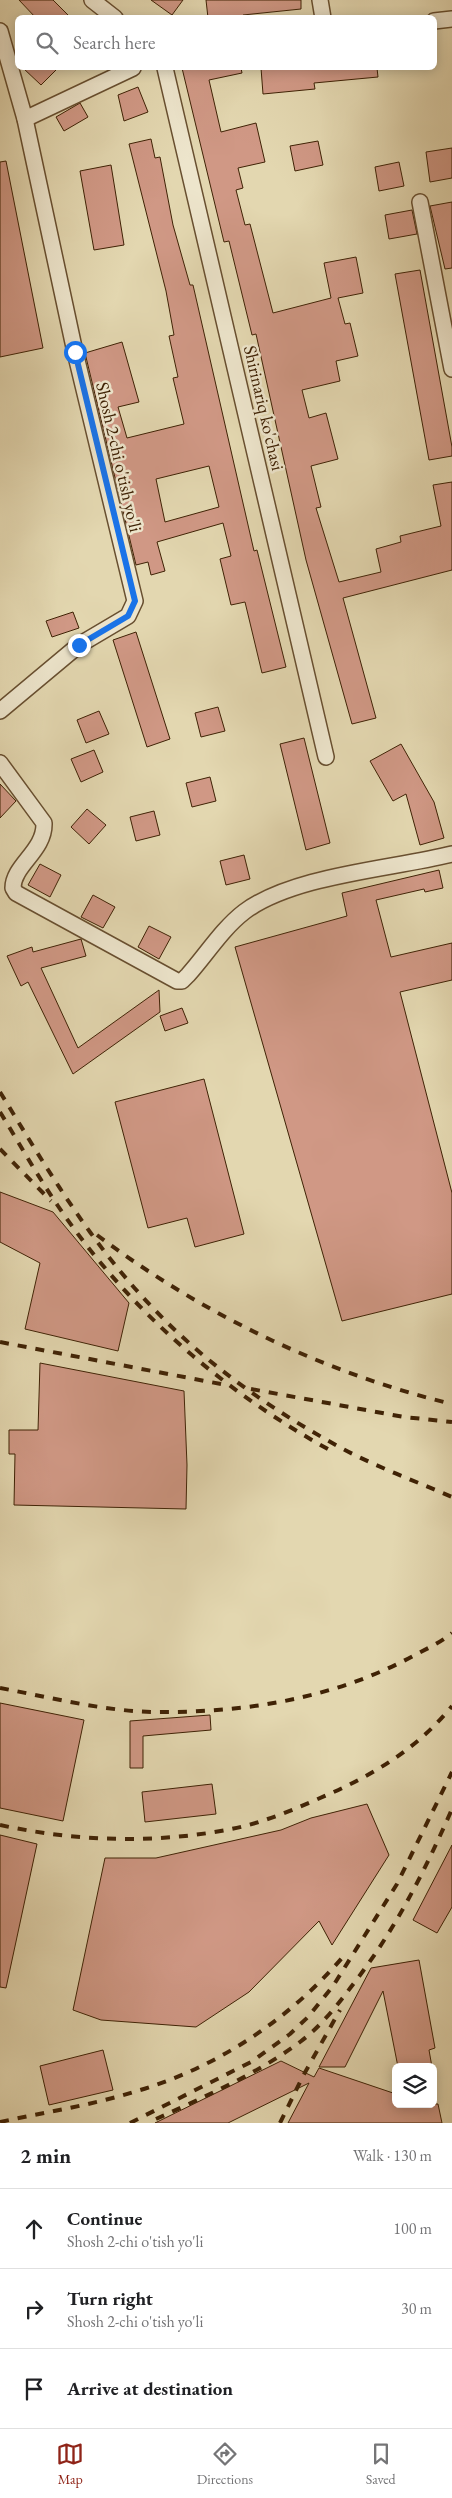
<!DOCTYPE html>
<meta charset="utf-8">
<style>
:root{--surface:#fff;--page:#f2f2f2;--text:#202124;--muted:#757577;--line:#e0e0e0;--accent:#8f2418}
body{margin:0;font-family:"EB Garamond",serif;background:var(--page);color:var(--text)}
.controls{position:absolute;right:15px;bottom:15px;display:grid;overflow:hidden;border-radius:8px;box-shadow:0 2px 12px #0003}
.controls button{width:45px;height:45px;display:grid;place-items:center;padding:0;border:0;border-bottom:1px solid var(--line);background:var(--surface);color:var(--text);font:25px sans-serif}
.stop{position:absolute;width:15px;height:15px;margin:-11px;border:4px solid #1a73e8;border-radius:50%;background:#fff}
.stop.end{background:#1a73e8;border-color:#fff;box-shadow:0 1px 5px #0008}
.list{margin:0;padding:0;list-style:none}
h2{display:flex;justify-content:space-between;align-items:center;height:65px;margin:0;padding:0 20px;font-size:21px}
h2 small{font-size:16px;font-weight:400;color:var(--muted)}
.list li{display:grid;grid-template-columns:32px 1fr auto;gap:15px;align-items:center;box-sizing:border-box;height:80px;padding:0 20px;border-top:1px solid var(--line)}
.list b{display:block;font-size:19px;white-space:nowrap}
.list p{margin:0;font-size:16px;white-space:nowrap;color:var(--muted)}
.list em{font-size:16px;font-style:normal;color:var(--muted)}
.icon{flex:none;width:28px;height:28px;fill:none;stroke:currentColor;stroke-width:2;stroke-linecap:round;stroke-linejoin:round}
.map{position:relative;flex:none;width:452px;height:2123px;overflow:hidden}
.search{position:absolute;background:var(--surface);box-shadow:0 2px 12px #0003;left:15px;right:15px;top:15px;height:55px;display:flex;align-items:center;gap:12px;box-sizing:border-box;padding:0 18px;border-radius:8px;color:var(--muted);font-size:19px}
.sheet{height:305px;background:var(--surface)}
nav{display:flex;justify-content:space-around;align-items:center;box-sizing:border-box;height:70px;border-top:1px solid var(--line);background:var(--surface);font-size:14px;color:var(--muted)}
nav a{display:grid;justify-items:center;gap:2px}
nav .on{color:var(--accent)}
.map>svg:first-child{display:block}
</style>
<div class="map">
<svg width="452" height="2123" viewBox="0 0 452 2123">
<rect width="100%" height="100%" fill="#e3d7b0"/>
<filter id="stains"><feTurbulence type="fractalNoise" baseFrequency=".004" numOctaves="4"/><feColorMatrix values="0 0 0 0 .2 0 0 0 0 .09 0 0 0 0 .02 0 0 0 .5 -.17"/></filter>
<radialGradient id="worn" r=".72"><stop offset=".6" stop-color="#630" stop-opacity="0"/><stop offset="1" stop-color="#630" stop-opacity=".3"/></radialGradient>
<g fill="#d09885" stroke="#3f2205" fill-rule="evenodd">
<path d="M19,0h34l18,18h-35z"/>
<path d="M151,0h32l-11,15z"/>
<path d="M206,0h95v9l-58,6v3h-35z"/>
<path d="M23,68h35l-17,17z"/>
<path d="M182,68h59l1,5 -33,7 12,52 35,-9 9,39 -27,6 5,20 -7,2 9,35 5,-1 23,89 58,-15 -7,-35 32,-6 7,36 -25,5 7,26 5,-1 8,33 -22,5 4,20 -38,9 7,28 17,-5 12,46 -27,7 10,41 -5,1 23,74 42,-10 -5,-23 25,-7 -1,-6 41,-10 -8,-41 19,-3v88l-109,28 33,120 -24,6 -46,-164 -50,-226 -4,1 -23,-94 -5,1z"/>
<path d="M261,68h116l1,9 -64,6 1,6 -52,5z"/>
<path d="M138,87l10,25 -24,9 -6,-26z"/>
<path d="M80,103l8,14 -24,14 -8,-14z"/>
<path d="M151,139l4,19 5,-1 13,68 17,60h3l61,266 3,-1 29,117 -24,6 -17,-71 -14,3 -11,-46 11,-3 -8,-33 -66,19 8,29 -14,4 -3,-13 -12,3 -51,-212 37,-11 17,60 -21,5 9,31 57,-14 -11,-46 5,-1 -9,-41 5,-1 -8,-44 -37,-147zM209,466l10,41 -54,15 -9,-43z"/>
<path d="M318,141l5,24 -28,6 -5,-25z"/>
<path d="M452,148v30l-22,4 -4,-30z"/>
<path d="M6,161l37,187 -43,9v-195z"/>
<path d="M399,162l5,24 -25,5 -4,-24z"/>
<path d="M111,165l13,80 -30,5 -14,-79z"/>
<path d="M452,202v66l-7,1 -15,-63z"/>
<path d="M412,210l5,24 -28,5 -4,-24z"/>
<path d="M420,270l32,177v9l-23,4 -34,-186z"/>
<path d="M73,612l6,16 -27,9 -6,-16z"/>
<path d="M136,632l34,107 -23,8 -34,-107z"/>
<path d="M218,707l7,24 -24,6 -6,-24z"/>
<path d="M99,711l10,23 -23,9 -9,-23z"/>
<path d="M304,738l26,105 -24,7 -26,-106z"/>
<path d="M401,744l33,58 10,36 -24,7 -14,-51 -13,7 -23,-40z"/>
<path d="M94,750l9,22 -22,10 -10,-23z"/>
<path d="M210,777l6,24 -24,6 -6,-24z"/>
<path d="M0,784l16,17 -16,17z"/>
<path d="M87,809l19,16 -17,19 -18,-17z"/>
<path d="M154,811l6,24 -24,6 -6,-24z"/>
<path d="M244,855l6,24 -24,6 -6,-24z"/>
<path d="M40,864l21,11 -11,22 -22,-12z"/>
<path d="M439,870l4,18 -18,4 -1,-3 -48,11 15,57 61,-14v37l-52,12 52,201v101l-110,27 -107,-374 112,-31 -5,-23z"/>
<path d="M93,895l22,12 -12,21 -22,-11z"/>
<path d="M149,926l22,11 -12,22 -21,-12z"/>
<path d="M81,939l5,17 -45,12 37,80 81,-58 1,22 -87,62 -45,-92 -7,4 -14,-30 25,-9 1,5z"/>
<path d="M182,1008l6,15 -23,8 -5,-15z"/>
<path d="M204,1079l40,155 -49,13 -8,-29 -39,10 -33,-126z"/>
<path d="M0,1192l53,20 76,91 -11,48 -93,-22 15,-66 -40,-21z"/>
<path d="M40,1363l144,28 3,74 -1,44 -172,-4 1,-51h-6v-24h29z"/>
<path d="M0,1703l84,17 -21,101 -63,-13z"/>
<path d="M210,1715l1,15 -68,6v32h-13v-47z"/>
<path d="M212,1784l4,30 -71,8 -3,-30z"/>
<path d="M367,1804l22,51 -57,90 -13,-24 -70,71 -53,35 -95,-7 -28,-10 32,-152h51l125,-28 30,-12z"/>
<path d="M0,1835l37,9 -31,144 -6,-1z"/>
<path d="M452,1845v62l-15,26 -24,-13z"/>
<path d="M419,1960l16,88 -6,2 3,17h-34l-15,-76 -38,76h-26l52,-99z"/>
<path d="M103,2050l10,40 -64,15 -9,-39z"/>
<path d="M281,2061l33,16 5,-9 77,26v10h42l4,19h-154l21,-40 -81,40h-73z"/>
</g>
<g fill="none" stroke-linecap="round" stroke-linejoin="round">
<defs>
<g id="minor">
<path d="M92,0l23,18"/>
<path d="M320,0l3,18"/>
<path d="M434,21l18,-2"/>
<path d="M0,31l25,88 50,233 60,249 -7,15 -49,29 -79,66"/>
<path d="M165,68l161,689"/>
<path d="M25,119l108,-51"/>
<path d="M420,202l32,167"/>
<path d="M0,763l44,60c1,28 -31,42 -31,65l3,5 161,88h5l6,-6c18,-20 34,-46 56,-63 49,-37 148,-43 208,-58"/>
</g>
</defs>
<use href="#minor" stroke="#684f30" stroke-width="18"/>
<use href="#minor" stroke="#ede5cc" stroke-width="15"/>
<g stroke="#3f2205" stroke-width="4" stroke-dasharray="9 9" stroke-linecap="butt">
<path d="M0,1092c46,75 91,152 153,216 52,55 116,100 181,136 37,21 79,36 118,53"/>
<path d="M0,1112c19,31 37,63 58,94 71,105 167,187 277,247"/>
<path d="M0,1149l51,52"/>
<path d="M97,1235c105,79 227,138 355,169"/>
<path d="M0,1342l226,43"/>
<path d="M251,1389l153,28 48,5"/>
<path d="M0,1688c54,10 110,25 165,24 85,0 172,-15 248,-56 13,-7 27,-13 39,-23"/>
<path d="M0,1825c74,16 151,19 226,5 35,-6 69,-21 101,-35 48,-21 92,-48 125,-89"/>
<path d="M156,2119c48,-22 101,-45 144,-77 20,-15 36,-35 51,-55 43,-55 73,-114 101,-178"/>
<path d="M0,2122c46,-10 93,-17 137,-31 82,-24 156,-74 210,-139"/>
<path d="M130,2123l121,-61 39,-28 18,-17 25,-31 64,-102 55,-112"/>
<path d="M280,2123l23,-47 37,-66"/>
</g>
</g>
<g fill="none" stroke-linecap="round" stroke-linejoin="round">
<path stroke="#1a73e8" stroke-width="6" d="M75,352l60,249 -7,15 -49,29"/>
</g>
<g text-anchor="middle" stroke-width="5" stroke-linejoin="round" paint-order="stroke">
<g font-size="18" fill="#3f2205" stroke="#ede5cc">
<text transform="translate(264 408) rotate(77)" y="6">Shirinariq ko'chasi</text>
<text transform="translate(119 457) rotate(77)" y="6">Shosh 2-chi o'tish yo'li</text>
</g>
</g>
<rect width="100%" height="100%" filter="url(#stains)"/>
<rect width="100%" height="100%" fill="url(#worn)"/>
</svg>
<div class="controls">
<button><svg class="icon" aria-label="layers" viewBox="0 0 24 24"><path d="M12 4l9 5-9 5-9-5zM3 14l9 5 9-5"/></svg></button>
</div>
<div class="stop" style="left:75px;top:352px"></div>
<div class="stop end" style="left:79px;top:645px"></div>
<div class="search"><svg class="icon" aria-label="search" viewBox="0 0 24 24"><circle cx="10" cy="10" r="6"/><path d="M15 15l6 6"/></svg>Search here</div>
</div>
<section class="sheet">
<h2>2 min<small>Walk · 130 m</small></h2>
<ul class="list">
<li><svg class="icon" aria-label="ahead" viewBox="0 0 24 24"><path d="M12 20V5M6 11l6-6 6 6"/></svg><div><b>Continue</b><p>Shosh 2-chi o'tish yo'li</p></div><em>100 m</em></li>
<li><svg class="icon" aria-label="right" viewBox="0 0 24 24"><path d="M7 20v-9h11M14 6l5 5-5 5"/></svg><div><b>Turn right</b><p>Shosh 2-chi o'tish yo'li</p></div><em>30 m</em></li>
<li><svg class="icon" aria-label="arrive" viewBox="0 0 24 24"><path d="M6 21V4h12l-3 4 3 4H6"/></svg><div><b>Arrive at destination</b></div></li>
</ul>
</section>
<nav>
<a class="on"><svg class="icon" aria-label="map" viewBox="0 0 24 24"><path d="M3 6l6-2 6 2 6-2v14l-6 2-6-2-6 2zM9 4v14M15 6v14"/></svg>Map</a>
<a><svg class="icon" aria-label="directions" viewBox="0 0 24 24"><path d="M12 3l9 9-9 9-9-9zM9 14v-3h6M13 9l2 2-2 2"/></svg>Directions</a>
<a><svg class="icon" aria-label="saved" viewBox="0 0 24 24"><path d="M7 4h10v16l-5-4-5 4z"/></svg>Saved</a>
</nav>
